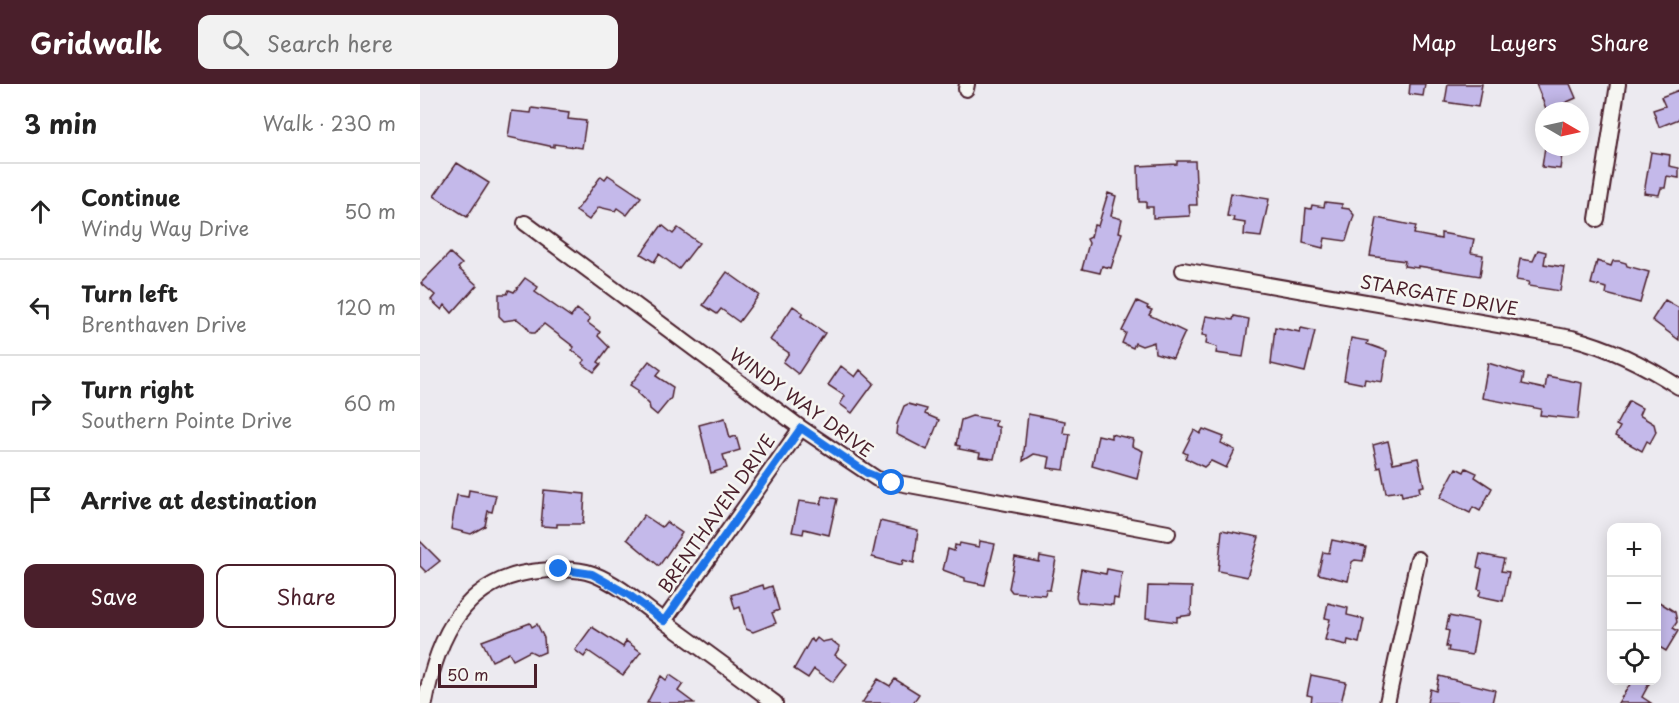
<!DOCTYPE html>
<meta charset="utf-8">
<style>
:root{--surface:#fff;--page:#f2f2f2;--text:#222;--muted:#767676;--line:#e0e0e0;--accent:#4a1f2b}
body{margin:0;font-family:"Playpen Sans",sans-serif;background:var(--page);color:var(--text)}
.controls{position:absolute;right:18px;bottom:18px;display:grid;overflow:hidden;border-radius:12px;box-shadow:0 3px 15px #0003}
.controls button{width:54px;height:54px;display:grid;place-items:center;padding:0;border:0;border-bottom:2px solid var(--line);background:var(--surface);color:var(--text);font:30px sans-serif}
.compass{position:absolute;left:1115px;top:18px;width:54px;height:54px;border-radius:50%;background:var(--surface);box-shadow:0 3px 15px #0003;rotate:99deg}
.scale{position:absolute;left:18px;bottom:15px;width:99px;box-sizing:border-box;padding-left:6px;border:3px solid #4a1f2b;border-top:0;font-size:16px;line-height:21px;white-space:nowrap;color:#4a1f2b;-webkit-text-stroke:4px #f6f6f2;paint-order:stroke}
.stop{position:absolute;width:18px;height:18px;margin:-14px;border:4px solid #1a73e8;border-radius:50%;background:#fff}
.stop.end{background:#1a73e8;border-color:#fff;box-shadow:0 2px 6px #0008}
.list{margin:0;padding:0;list-style:none}
h2{display:flex;justify-content:space-between;align-items:center;height:78px;margin:0;padding:0 24px;font-size:26px}
h2 small{font-size:20px;font-weight:400;color:var(--muted)}
.list li{display:grid;grid-template-columns:39px 1fr auto;gap:18px;align-items:center;box-sizing:border-box;height:96px;padding:0 24px;border-top:2px solid var(--line)}
.list b{display:block;font-size:22px;white-space:nowrap}
.list p{margin:0;font-size:20px;white-space:nowrap;color:var(--muted)}
.list em{font-size:20px;font-style:normal;color:var(--muted)}
.actions{display:flex;gap:12px;padding:18px 24px}
.actions a{flex:1;padding:14px 0;border:2px solid var(--accent);border-radius:12px;text-align:center;font-size:21px;color:var(--accent)}
.actions .main{background:var(--accent);color:#fff}
.icon{flex:none;width:33px;height:33px;fill:none;stroke:currentColor;stroke-width:2;stroke-linecap:round;stroke-linejoin:round}
.map{position:relative;flex:none;width:1259px;height:619px;overflow:hidden}
header{display:flex;align-items:center;gap:36px;box-sizing:border-box;height:84px;padding:0 30px;background:var(--accent);color:#fff}
header strong{font-size:28px}
nav{display:flex;gap:33px;margin-inline-start:auto;font-size:21px}
.search{width:420px;height:54px;background:var(--page);display:flex;align-items:center;gap:15px;box-sizing:border-box;padding:0 21px;border-radius:12px;color:var(--muted);font-size:22px}
main{display:flex}
aside{flex:1;background:var(--surface)}
.map>svg:first-child{display:block}
.building{fill:#c4b9ea;stroke:#4a1f2b;stroke-width:1.5}
.lines{fill:none;stroke-linecap:round;stroke-linejoin:round}
.street-casing{stroke:#4a1f2b;stroke-width:18}
.street{stroke:#f6f6f2;stroke-width:14}
.route{stroke:#1a73e8;stroke-width:8}
.labels{text-anchor:middle;stroke-width:5;stroke-linejoin:round;paint-order:stroke}
.street-label{font-size:18px;fill:#4a1f2b;stroke:#f6f6f2}
</style>
<header>
<strong>Gridwalk</strong>
<div class="search"><svg class="icon" aria-label="search" viewBox="0 0 24 24"><circle cx="10" cy="10" r="6"/><path d="M15 15l6 6"/></svg>Search here</div>
<nav><a>Map</a><a>Layers</a><a>Share</a></nav>
</header>
<main>
<aside>
<h2>3 min<small>Walk · 230 m</small></h2>
<ul class="list">
<li><svg class="icon" aria-label="ahead" viewBox="0 0 24 24"><path d="M12 20V5M6 11l6-6 6 6"/></svg><div><b>Continue</b><p>Windy Way Drive</p></div><em>50 m</em></li>
<li><svg class="icon" aria-label="left" viewBox="0 0 24 24"><path d="M17 20v-9H6M10 6l-5 5 5 5"/></svg><div><b>Turn left</b><p>Brenthaven Drive</p></div><em>120 m</em></li>
<li><svg class="icon" aria-label="right" viewBox="0 0 24 24"><path d="M7 20v-9h11M14 6l5 5-5 5"/></svg><div><b>Turn right</b><p>Southern Pointe Drive</p></div><em>60 m</em></li>
<li><svg class="icon" aria-label="arrive" viewBox="0 0 24 24"><path d="M6 21V4h12l-3 4 3 4H6"/></svg><div><b>Arrive at destination</b></div></li>
</ul>
<div class="actions"><a class="main">Save</a><a>Share</a></div>
</aside>
<div class="map">
<svg width="1259" height="619" viewBox="0 0 1259 619">
<rect width="100%" height="100%" fill="#eceaf0"/>
<filter id="ink" filterUnits="userSpaceOnUse"><feTurbulence type="fractalNoise" baseFrequency=".0167" numOctaves="2"/><feDisplacementMap in="SourceGraphic" scale="12" xChannelSelector="R" yChannelSelector="G"/><feConvolveMatrix kernelMatrix="1 2 1 2 8 2 1 2 1" color-interpolation-filters="sRGB"/></filter>
<g filter="url(#ink)">
<path class="building" d="M990,0H1005L1003,12L989,10Z
M1028,0H1062L1058,23L1025,18Z
M1116,0H1150L1156,14L1127,27Z
M1259,6V35L1239,43L1233,26L1245,22L1241,13Z
M112,24L149,29L148,35L166,37L162,64L134,60V63L88,53L92,27L111,29Z
M1125,63H1143L1140,85L1122,83Z
M1231,68L1250,71L1249,82L1259,84V94L1247,92L1245,104H1241L1239,111L1224,109Z
M757,77H775L777,121H769L770,132L733,134V123H726V118H719L718,82L757,80Z
M37,79L69,99L47,133L14,112Z
M188,91L221,113L207,131L197,124L195,127L179,123L169,136L156,127L181,92L185,95Z
M688,109L696,112L691,132L702,135L699,148L702,149L691,184L682,182L680,189L662,185L669,159L667,155L671,153L674,141L678,142Z
M811,109L849,115L841,153L824,151L825,139L813,137L814,133L807,132Z
M905,118L922,120V124L929,125L934,131L926,157L905,154L903,164L883,159L886,124L891,125L892,121L904,123Z
M957,134L996,142L994,150L1021,155V149L1054,155L1051,169L1063,171L1060,192L998,182V184L984,182L985,177L950,172Z
M242,141L253,150L258,144L279,159L259,185L239,170L234,178L221,170Z
M1118,166L1126,168L1124,180L1144,183L1140,207L1108,202L1109,198L1096,196L1100,175L1113,177Z
M30,169L42,180L38,184L57,201L32,229L25,221L22,226L11,216L15,211L1,199Z
M1177,177L1191,182L1193,177H1199L1206,179L1207,182L1229,188L1220,219L1186,210L1187,204L1171,200Z
M307,188L339,211L319,238L301,225L297,230L283,221Z
M105,194L118,203L115,208L151,233L157,225L170,235L168,239L180,248L178,252L189,263L178,278L181,280L174,288L162,279L165,276L152,266L154,263L124,240L115,249H111L106,242L97,235L84,237L79,232V210H87L89,206L94,208Z
M1245,216L1259,224V256L1232,236Z
M717,217L728,222L727,224L732,226L729,231L765,248L753,274L735,269L734,258L722,262L715,259L713,264L702,259L706,249L702,247Z
M373,222L383,229L381,232L405,249L378,290L363,278L369,269L350,256Z
M786,232L813,236L814,232L829,235L823,273L796,269L797,263L786,260L787,252L782,251Z
M855,243L880,248L881,244L895,247L885,288L851,280Z
M931,254L948,257L947,260L967,267L962,298L945,295L944,300L924,296Z
M229,277L241,286L236,292L253,303L251,314L237,331L230,325L229,320L217,309L219,307L210,301Z
M1068,279L1104,290L1102,300L1125,305L1127,292L1162,299L1158,335L1120,331L1121,325L1062,314Z
M421,282L435,293L440,286L454,299L432,329L420,320L425,312L408,301Z
M1209,317L1222,324L1219,331L1234,340L1236,348L1230,359L1227,357L1222,367L1195,352L1200,343L1196,341Z
M488,320L507,325L505,330L519,336L507,366L476,350L477,340L484,322Z
M608,330L645,337L643,349L650,350L644,386L628,384L630,373L614,370L603,377Z
M552,332L576,336L575,342L579,343V351L574,375L559,373L560,369L539,365L540,362L536,361L541,336Z
M305,334L310,354L316,352L320,366L303,371L307,384L291,389L279,341Z
M783,345L804,353L801,359L815,366L806,384L791,377L784,383L765,374L767,370L763,368L774,346L780,350Z
M691,350L713,355L712,362L723,367L717,395L672,382L678,351L691,354Z
M968,357L973,379L998,374L1004,402L999,403L1000,408L982,412L981,407L966,409L961,383L958,384L953,361Z
M1036,384L1044,388L1046,384L1057,389L1055,393L1072,404L1060,427L1053,423L1050,429L1020,414Z
M49,406L76,411L72,428L68,427L65,442L51,450L31,445L37,411L48,413Z
M124,406L165,410L163,440H137V443L121,442Z
M403,412L417,415L409,451L384,445L383,450L372,448L379,417L401,420Z
M224,431L242,443L246,438L262,449L239,482L207,455Z
M460,437L498,446L494,479L483,476L482,481L452,473Z
M802,446L839,453L827,493L798,487Z
M912,456L946,463L943,477L935,476L932,478L928,497L898,490L903,468L909,469Z
M0,457L20,477L6,488L0,482Z
M560,457L575,460L565,501L545,497V494L523,486L528,465L534,467L535,461L539,462L540,459L559,463Z
M1060,470L1084,475L1081,487L1089,488L1083,517L1059,512L1061,506L1058,505L1062,485L1057,483Z
M620,472L636,475L630,506H626L625,511L592,508L589,504L595,473L619,478Z
M661,485L686,490L687,485L702,488L698,515L694,514L693,521L658,518L656,513Z
M343,501L344,505L352,502L359,526L352,529L356,539L333,548L326,545L320,523L315,525L311,511Z
M728,502L772,503L771,531L757,533V538L726,534Z
M1236,516L1255,528L1257,538L1253,544L1258,547L1246,567L1236,561Z
M908,519L928,524L927,531L944,535L939,559L928,556L927,561L905,556L910,535L905,534Z
M1029,532L1058,538L1052,571L1028,567L1029,563H1026L1029,547L1026,546Z
M110,539L112,543L117,540L124,554L125,568L118,571L110,567L93,576L89,569L72,577L62,557Z
M172,543L203,563L206,557L221,568L203,591L168,567L164,573L155,566Z
M397,554L402,558L411,556L420,563L415,571L427,580L413,598L394,585L388,594L374,585L391,555L394,558Z
M250,591L263,600L258,607L274,619H227L241,592L246,596Z
M891,591L926,598L921,619H891L892,612L887,611Z
M1019,592L1075,606L1072,619H1007L1010,605L1016,607Z
M458,595L470,602L475,595L499,610L493,619H442Z
M1212,597H1223L1229,600L1222,613L1231,619H1198Z"/>
<g class="lines">
<g class="street-casing">
<path id="street" d="M546,5L547,0
M1177,135L1198,0
M105,139L381,344L457,395L748,449
M763,186L1152,254C1191,264 1225,281 1259,303
M244,537L381,344
M5,619C17,553 45,493 119,487C136,485 157,484 173,490C199,500 223,522 245,538C282,565 319,592 355,619
M967,619L998,475"/>
</g>
<use href="#street" class="street"/>
</g>
</g>
<g class="lines" filter="url(#ink)">
<path class="route" d="M139,485L172,490L209,511L244,537L381,344L447,389L472,399"/>
</g>
<g class="labels">
<g class="street-label">
<text transform="translate(1019 212) rotate(10)" y="6">STARGATE DRIVE</text>
<text transform="translate(381 319) rotate(36)" y="6">WINDY WAY DRIVE</text>
<text transform="translate(297 430) rotate(-55)" y="6">BRENTHAVEN DRIVE</text>
</g>
</g>
</svg>
<div class="controls">
<button>+</button>
<button>−</button>
<button><svg class="icon" aria-label="locate" viewBox="0 0 24 24"><circle cx="12" cy="12" r="6"/><path d="M12 2v4M12 18v4M2 12h4M18 12h4"/></svg></button>
</div>
<svg class="compass" viewBox="-18 -18 36 36"><path d="M0-13l5 13h-10z" fill="#e53935"/><path d="M0 13l5-13h-10z" fill="#767676"/></svg>
<div class="scale">50 m</div>
<div class="stop" style="left:472px;top:399px"></div>
<div class="stop end" style="left:139px;top:485px"></div>
</div>
</main>
